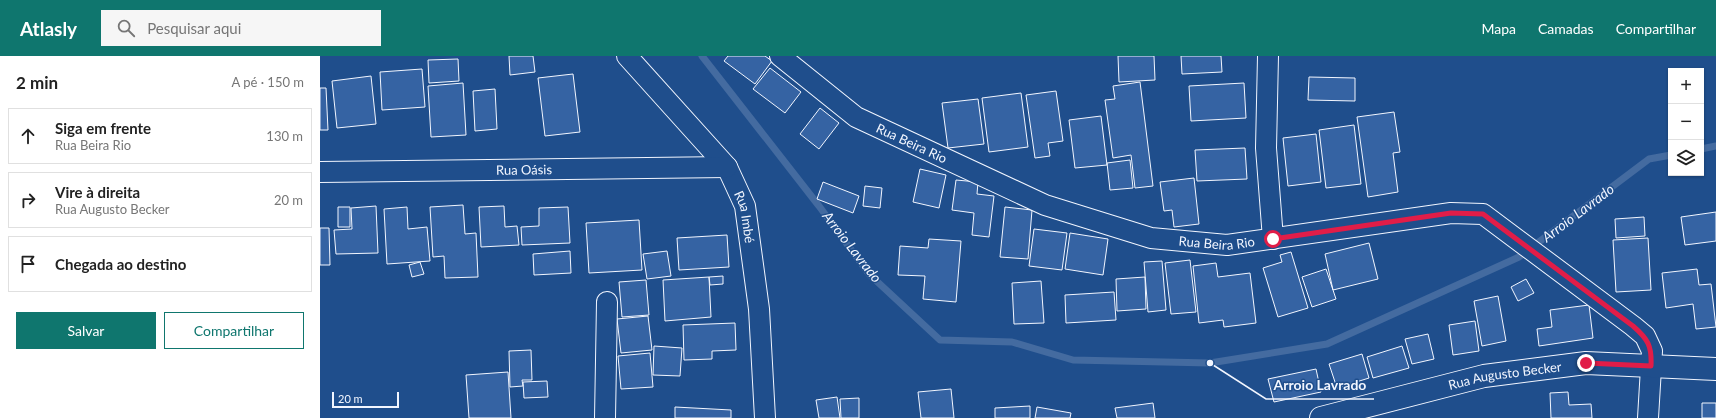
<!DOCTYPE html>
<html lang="pt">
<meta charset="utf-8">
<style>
:root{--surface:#fff;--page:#f6f6f6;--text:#222;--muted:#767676;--line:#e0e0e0;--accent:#0f766e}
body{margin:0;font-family:Lato,sans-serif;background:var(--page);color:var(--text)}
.controls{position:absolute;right:12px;top:12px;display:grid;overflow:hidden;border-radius:0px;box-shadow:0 1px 3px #0004}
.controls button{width:36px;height:36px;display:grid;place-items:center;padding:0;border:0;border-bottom:1px solid var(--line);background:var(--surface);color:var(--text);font:20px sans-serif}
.scale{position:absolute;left:12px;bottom:10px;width:67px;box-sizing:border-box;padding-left:4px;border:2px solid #f2f6ff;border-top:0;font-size:11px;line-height:14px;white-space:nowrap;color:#f2f6ff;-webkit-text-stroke:3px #1f4e8c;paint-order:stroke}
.stop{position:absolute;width:12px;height:12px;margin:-9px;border:3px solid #e11d48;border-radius:50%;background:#fff}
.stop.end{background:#e11d48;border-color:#fff;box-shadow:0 1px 4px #0008}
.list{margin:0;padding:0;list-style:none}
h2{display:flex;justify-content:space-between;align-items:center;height:52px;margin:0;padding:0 16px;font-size:17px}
h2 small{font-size:13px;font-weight:400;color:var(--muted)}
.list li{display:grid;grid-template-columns:26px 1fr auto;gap:12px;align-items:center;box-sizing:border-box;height:56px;margin:0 8px 8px;padding:0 8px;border:1px solid var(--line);border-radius:0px}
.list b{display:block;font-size:15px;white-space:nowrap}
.list p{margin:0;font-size:13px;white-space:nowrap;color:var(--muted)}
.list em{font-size:13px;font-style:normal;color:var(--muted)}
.actions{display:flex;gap:8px;padding:12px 16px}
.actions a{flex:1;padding:9px 0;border:1px solid var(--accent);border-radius:0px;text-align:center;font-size:14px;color:var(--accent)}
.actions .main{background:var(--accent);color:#fff}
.icon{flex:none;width:22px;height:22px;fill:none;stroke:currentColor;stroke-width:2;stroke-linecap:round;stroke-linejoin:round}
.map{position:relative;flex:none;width:1396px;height:362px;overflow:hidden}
header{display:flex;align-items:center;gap:24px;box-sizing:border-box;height:56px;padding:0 20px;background:var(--accent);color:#fff}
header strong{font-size:19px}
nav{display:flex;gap:22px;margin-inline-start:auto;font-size:14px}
.search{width:280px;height:36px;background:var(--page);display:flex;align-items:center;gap:10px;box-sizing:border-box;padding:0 14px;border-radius:0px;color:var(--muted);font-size:15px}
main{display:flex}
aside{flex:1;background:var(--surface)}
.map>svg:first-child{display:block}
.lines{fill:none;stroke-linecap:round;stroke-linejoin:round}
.stream{stroke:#446ba0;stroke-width:7}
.building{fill:#3563a3;stroke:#f2f6ff}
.street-casing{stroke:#f2f6ff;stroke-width:22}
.secondary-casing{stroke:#f2f6ff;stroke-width:24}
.street{stroke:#1f4e8c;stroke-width:20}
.secondary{stroke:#1f4e8c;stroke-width:22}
.route{stroke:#e11d48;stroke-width:5}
.labels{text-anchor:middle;stroke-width:3;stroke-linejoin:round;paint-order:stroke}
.street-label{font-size:13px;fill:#f2f6ff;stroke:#1f4e8c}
.water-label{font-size:14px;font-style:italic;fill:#f2f6ff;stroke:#1f4e8c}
.leader{fill:none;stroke:#f2f6ff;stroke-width:1.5}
.callout-dot{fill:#f2f6ff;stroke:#1f4e8c;stroke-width:1.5}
.callout-label{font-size:14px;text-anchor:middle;font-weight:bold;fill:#f2f6ff;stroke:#1f4e8c;stroke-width:3;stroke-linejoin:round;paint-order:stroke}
</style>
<header>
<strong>Atlasly</strong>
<div class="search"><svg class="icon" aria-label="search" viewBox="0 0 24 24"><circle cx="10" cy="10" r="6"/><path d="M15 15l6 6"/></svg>Pesquisar aqui</div>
<nav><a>Mapa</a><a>Camadas</a><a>Compartilhar</a></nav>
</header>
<main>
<aside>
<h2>2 min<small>A pé · 150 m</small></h2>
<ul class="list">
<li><svg class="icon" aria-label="ahead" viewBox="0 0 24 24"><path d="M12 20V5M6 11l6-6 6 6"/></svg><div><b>Siga em frente</b><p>Rua Beira Rio</p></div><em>130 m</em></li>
<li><svg class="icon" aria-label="right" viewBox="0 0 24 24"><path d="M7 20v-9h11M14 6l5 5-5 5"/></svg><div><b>Vire à direita</b><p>Rua Augusto Becker</p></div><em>20 m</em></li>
<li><svg class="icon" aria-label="arrive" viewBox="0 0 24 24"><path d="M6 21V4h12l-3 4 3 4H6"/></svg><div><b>Chegada ao destino</b></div></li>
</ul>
<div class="actions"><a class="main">Salvar</a><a>Compartilhar</a></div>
</aside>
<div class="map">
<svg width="1396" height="362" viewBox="0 0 1396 362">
<rect width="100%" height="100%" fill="#1f4e8c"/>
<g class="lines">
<path class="stream" d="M382,0L499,150L549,218L620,284L692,286L753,304L890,307L1007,288L1199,201L1329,103L1351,99
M1381,93L1396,90"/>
</g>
<path class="building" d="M189,0H213L215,16L190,19Z
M408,0H445L452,5L435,28L404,5Z
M798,0H834L835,24L799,26Z
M861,0H901L902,16L862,18Z
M138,3L139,25L109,27L108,4Z
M450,12L481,36L465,57L433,33Z
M102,13L105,51L62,54L60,16Z
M253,18L260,76L225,80L218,22Z
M51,20L56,68L17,72L12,25Z
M989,21L1035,22V45L988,44Z
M820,26L833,130L815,132L811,99L793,102L785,44L795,43L793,30Z
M143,27L146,79L111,81L108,30Z
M924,27L926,62L871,65L869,30Z
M0,32H6L8,74H0Z
M175,33L177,73L155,75L153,35Z
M736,35L743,85L728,87L730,100L715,102L706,39Z
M701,37L708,91L669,96L662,42Z
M658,43L664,88L628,92L622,47Z
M500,52L519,67L499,93L480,78Z
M1074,56L1080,96L1073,97L1078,136L1048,141L1037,61Z
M781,60L787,109L755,112L749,64Z
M1034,69L1041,128L1006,132L999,74Z
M996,78L1001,126L968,130L963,82Z
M925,92L927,123L877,125L875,94Z
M810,104L813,132L790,134L787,107Z
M600,113L626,119L619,152L593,146Z
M874,122L879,168L854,171L852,154L844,155L840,126Z
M636,124L658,126L657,138L674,140L669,181L652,179L654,157L632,154Z
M503,126L539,140L533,157L497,143Z
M545,130L562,132L560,152L543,150Z
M143,149L145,178L156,177L158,221L125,222L124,200L113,201L110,151Z
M56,150L58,197L16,198L14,174L32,173L31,152Z
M184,150L185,171L197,170L199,189L161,191L159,151Z
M18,151H30V171H18Z
M87,151L88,173L107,171L110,205L67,208L64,153Z
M248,151L250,187L202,189L201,171L219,170V152Z
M685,151L712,154L708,203L680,201Z
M1396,156V185L1365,189L1361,161Z
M1324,161L1325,180L1296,182L1295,163Z
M319,164L322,214L269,217L266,167Z
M0,172H9L10,209H0Z
M714,173L747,177L742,214L709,210Z
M750,177L788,183L783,219L745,213Z
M407,179L409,211L359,214L357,182Z
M1328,182L1331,234L1296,236L1293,184Z
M609,183L641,185L636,246L603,243L605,220L578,219L580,190L608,192Z
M1049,187L1058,223L1013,234L1005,198Z
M250,195L251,217L214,219L213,198Z
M347,195L351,220L327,223L323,198Z
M971,196L988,252L958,261L943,212L962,206L960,199Z
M870,204L876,256L851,258L845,207Z
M842,205L846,254L828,256L824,206Z
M100,206L104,218L92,221L89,209Z
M896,207L898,221L930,217L936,267L904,271L903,264L879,267L873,210Z
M1006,213L1016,243L992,251L982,221Z
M1377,213L1379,229L1391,228L1396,271L1376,273L1373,248L1346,252L1342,217Z
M403,220V228L390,229L389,221Z
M389,221L391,261L345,265L343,224Z
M825,221L826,253L797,255L796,223Z
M1206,223L1214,237L1198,245L1191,231Z
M326,224L329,259L302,261L299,226Z
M721,225L724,267L694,268L692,227Z
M794,236L796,264L746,267L745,239Z
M1178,240L1186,285L1162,290L1154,245Z
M1269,249L1273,282L1219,290L1217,273L1232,271L1230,254Z
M328,260L332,294L301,297L297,263Z
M1155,265L1159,295L1133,299L1129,269Z
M415,267L416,294L392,295V303L364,304L363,269Z
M1108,278L1114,303L1092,308L1085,283Z
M334,290L362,292L360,320L333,319Z
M1082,290L1089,312L1053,322L1047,301Z
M211,294L212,324H202L203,330L190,331L189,295Z
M330,297L333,331L301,333L298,300Z
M1042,298L1049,322L1017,332L1009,308Z
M996,313L1001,336L954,346L948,323Z
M188,316L191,362H149L146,319Z
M227,325L228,341L204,342L203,326Z
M631,333L634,362H601L598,336Z
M1248,336L1249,349L1271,348L1272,362H1231L1230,337Z
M517,341L520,362H499L496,344Z
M539,342V362H521L520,343Z
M833,347L835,362H797L795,352Z
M1382,347H1396V362H1382Z
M710,350V362H675V352Z
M355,351L411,354V362H355Z
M717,351L751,357L750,362H715Z"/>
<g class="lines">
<g class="street-casing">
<g id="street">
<path id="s1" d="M307,0L407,111L425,150L439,253L445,362"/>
<path id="s2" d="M460,0L536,61L725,149L831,182L907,189L1131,157L1163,158L1313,270L1325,280L1332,295L1328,362"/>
<path d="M948,0L946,92L953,183"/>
<path id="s3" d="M0,116L407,111"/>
<path d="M285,362L287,246"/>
</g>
</g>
<g class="secondary-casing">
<g id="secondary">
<path id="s4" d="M1001,362L1164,320L1266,307L1396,313"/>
</g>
</g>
<use href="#street" class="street"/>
<use href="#secondary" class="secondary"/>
</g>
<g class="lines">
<path class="route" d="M953,183L1131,157L1163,158L1313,270C1328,283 1332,290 1331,310L1266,307"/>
</g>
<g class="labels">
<g class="street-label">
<text dy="5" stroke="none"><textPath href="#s2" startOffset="159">Rua Beira Rio</textPath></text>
<text dy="5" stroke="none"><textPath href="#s3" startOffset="204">Rua Oásis</textPath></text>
<text dy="5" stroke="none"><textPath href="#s1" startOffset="203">Rua Imbé</textPath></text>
<text dy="5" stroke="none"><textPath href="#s2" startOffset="483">Rua Beira Rio</textPath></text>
<text dy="5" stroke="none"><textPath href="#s4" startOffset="189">Rua Augusto Becker</textPath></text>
</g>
<g class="water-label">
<text transform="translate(1258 157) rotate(-37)" y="5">Arroio Lavrado</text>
<text transform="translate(532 191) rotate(52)" y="5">Arroio Lavrado</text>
</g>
</g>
<path class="leader" d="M890 307L946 343H1054"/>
<circle class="callout-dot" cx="890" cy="307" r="4"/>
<g class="callout-label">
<text x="1000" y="334">Arroio Lavrado</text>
</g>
</svg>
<div class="controls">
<button>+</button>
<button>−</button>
<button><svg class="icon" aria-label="layers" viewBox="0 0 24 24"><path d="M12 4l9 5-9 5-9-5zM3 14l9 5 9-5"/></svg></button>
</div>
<div class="scale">20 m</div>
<div class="stop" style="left:953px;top:183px"></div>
<div class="stop end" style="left:1266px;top:307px"></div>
</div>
</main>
